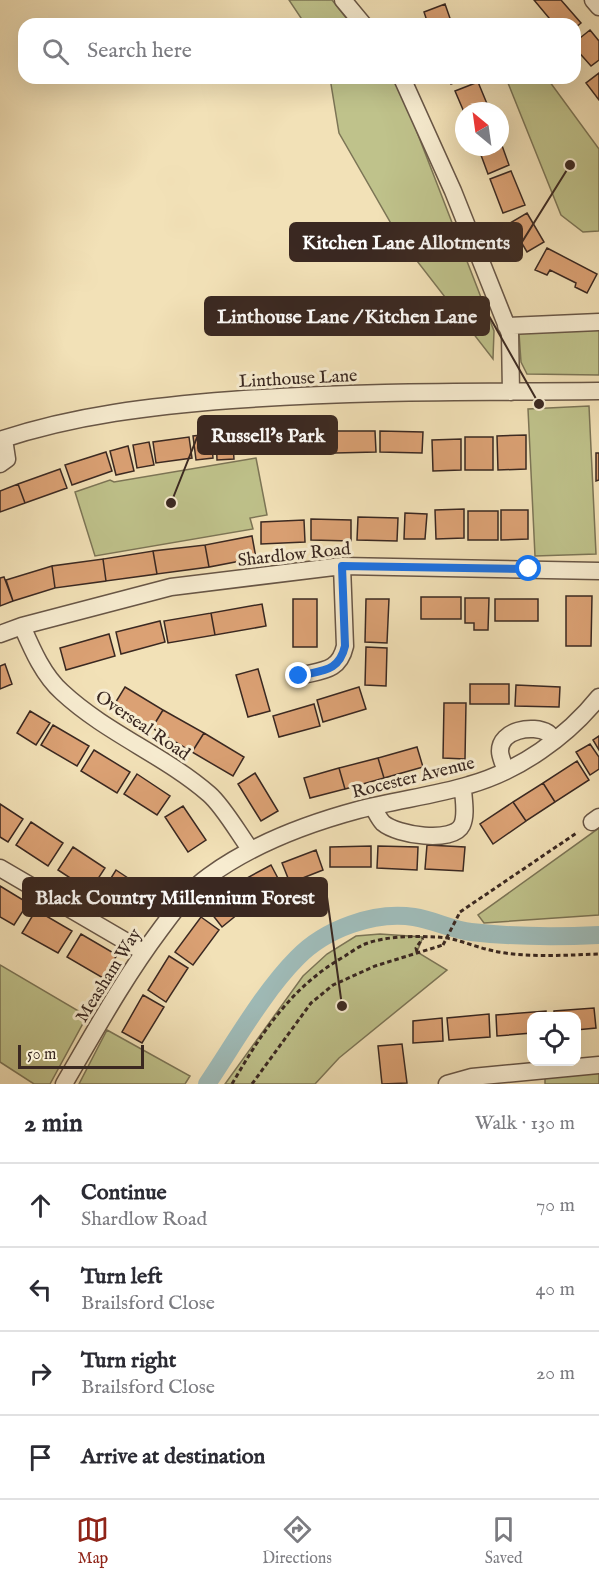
<!DOCTYPE html>
<meta charset="utf-8">
<style>
:root{--surface:#fff;--page:#f7f7f7;--text:#2b2b33;--muted:#7c7c81;--line:#e1e1e2;--accent:#8f2418}
body{margin:0;font-family:"IM FELL English",serif;background:var(--page);color:var(--text)}
.controls{position:absolute;right:18px;bottom:18px;display:grid;overflow:hidden;border-radius:12px;box-shadow:0 6px 24px #0002}
.controls button{width:54px;height:54px;display:grid;place-items:center;padding:0;border:0;border-bottom:2px solid var(--line);background:var(--surface);color:var(--text);font:30px sans-serif}
.compass{position:absolute;left:455px;top:102px;width:54px;height:54px;border-radius:50%;background:var(--surface);box-shadow:0 6px 24px #0002;rotate:331deg}
.scale{position:absolute;left:18px;bottom:15px;width:126px;box-sizing:border-box;padding-left:6px;border:3px solid #3a2821;border-top:0;font-size:16px;line-height:21px;white-space:nowrap;color:#3a2821;-webkit-text-stroke:4px #f7ecd0;paint-order:stroke}
.stop{position:absolute;width:18px;height:18px;margin:-14px;border:4px solid #1a73e8;border-radius:50%;background:#fff}
.stop.end{background:#1a73e8;border-color:#fff;box-shadow:0 2px 6px #0008}
.list{margin:0;padding:0;list-style:none}
h2{display:flex;justify-content:space-between;align-items:center;height:78px;margin:0;padding:0 24px;font-size:26px}
h2 small{font-size:20px;font-weight:400;color:var(--muted)}
.list li{display:grid;grid-template-columns:39px 1fr auto;gap:18px;align-items:center;box-sizing:border-box;height:84px;padding:0 24px;border-top:2px solid var(--line)}
.list b{display:block;font-size:22px;white-space:nowrap}
.list p{margin:0;font-size:20px;white-space:nowrap;color:var(--muted)}
.list em{font-size:20px;font-style:normal;color:var(--muted)}
.icon{flex:none;width:33px;height:33px;fill:none;stroke:currentColor;stroke-width:2;stroke-linecap:round;stroke-linejoin:round}
.map{position:relative;flex:none;width:599px;height:1084px;overflow:hidden}
.search{position:absolute;background:var(--surface);box-shadow:0 6px 24px #0002;left:18px;right:18px;top:18px;height:66px;display:flex;align-items:center;gap:15px;box-sizing:border-box;padding:0 21px;border-radius:18px;color:var(--muted);font-size:22px}
.sheet{height:414px;background:var(--surface)}
nav{display:flex;justify-content:space-around;align-items:center;box-sizing:border-box;height:84px;border-top:2px solid var(--line);background:var(--surface);font-size:16px;color:var(--muted)}
nav a{display:grid;justify-items:center;gap:3px}
nav .on{color:var(--accent)}
.map>svg:first-child{display:block}
.green{fill:#bfc28b;stroke:#7c7556;stroke-width:1.5}
.lines{fill:none;stroke-linecap:round;stroke-linejoin:round}
.canal{stroke:#9fbbb8;stroke-width:18}
.building{fill:#dba174;stroke:#3a2821;stroke-width:1.5}
.minor-casing{stroke:#685646;stroke-width:19}
.path{stroke:#3a2821;stroke-width:3;stroke-dasharray:4.5 3;stroke-linecap:butt}
.minor{stroke:#f7ecd0;stroke-width:16}
.path-bridge{stroke:#3a2821;stroke-width:3;stroke-dasharray:4.5 3;stroke-linecap:butt}
.route{stroke:#1a73e8;stroke-width:8}
.labels{text-anchor:middle;stroke-width:6;stroke-linejoin:round;paint-order:stroke}
.street-label{font-size:18px;fill:#3a2821;stroke:#f7ecd0}
.leader{fill:none;stroke:#3a2821;stroke-width:2}
.callout-dot{fill:#3a2821;stroke:#f7ecd0;stroke-width:2}
.callout{fill:#3a2821;stroke:#3a2821;stroke-width:2}
.callout-label{font-size:20px;text-anchor:middle;font-weight:bold;fill:#fff}
</style>
<div class="map">
<svg width="599" height="1084" viewBox="0 0 599 1084">
<rect width="100%" height="100%" fill="#f2e1b7"/>
<filter id="stains"><feTurbulence type="fractalNoise" baseFrequency=".00333" numOctaves="4"/><feColorMatrix values="0 0 0 0 .2 0 0 0 0 .09 0 0 0 0 .02 0 0 0 .5 -.17"/></filter>
<radialGradient id="worn" r=".72"><stop offset=".6" stop-color="#630" stop-opacity="0"/><stop offset="1" stop-color="#630" stop-opacity=".3"/></radialGradient>
<path class="green" d="M289,0H332L351,24H305Z
M330,78H394L398,83L494,331L493,359L400,239L339,133Z
M506,78H547L599,149V231L583,232L561,215Z
M599,317V375L527,374L521,362L518,319Z
M589,406L596,554L535,556L528,409Z
M256,458L267,515L250,518L253,529L95,556L75,492L110,480L114,482Z
M599,828V915L484,923L478,915Z
M380,934L423,937L417,952L447,970L339,1058L315,1084H225L303,976L327,954L356,936Z
M0,965L87,1016L50,1084H34L0,1062Z
M107,1030L190,1076L185,1084H79Z
M599,1072V1084H545V1076Z"/>
<g class="lines">
<path class="canal" d="M207,1084C234,1044 264,991 297,958C325,929 374,911 414,917C434,920 452,930 471,932C514,937 556,937 599,935"/>
</g>
<path class="building" d="M534,0H561L581,23L575,28V24H554Z
M445,4L452,24H428L424,12Z
M590,30L599,41V60L591,66L575,48V42Z
M599,73V100L586,83Z
M449,78H467L451,84Z
M478,82L490,111L464,112L455,91Z
M500,140L509,165L488,174L478,147H500Z
M511,171L525,205L503,213L490,179Z
M527,213L544,242L527,252L510,223Z
M547,248L597,274L587,293L575,287L576,283L550,270L547,275L535,270Z
M232,431L234,459L217,460L216,432Z
M335,431H375L376,452L335,453Z
M380,431L423,432L422,453L380,452Z
M211,434L213,458L196,460L193,436Z
M526,435V469L498,470L497,436Z
M189,437L192,458L156,463L153,442Z
M465,437H493V470H465Z
M461,439V470L433,471L432,440Z
M149,442L154,465L137,468L133,445Z
M128,446L134,471L116,475L110,451Z
M106,452L112,471L72,485L65,465Z
M596,453H599V480L596,481Z
M60,469L67,488L25,503L18,484Z
M18,484L25,503L0,512V491Z
M464,509V538L436,539L435,510Z
M501,510H528V539L501,540Z
M468,511H498V540H468Z
M405,513L427,514L425,539H404Z
M358,517L398,518L397,541L357,540Z
M311,519L351,520V541L311,540Z
M304,520L305,542L261,544V522Z
M252,536L256,558L209,567L205,545Z
M205,545L209,567L157,574L153,551Z
M153,551L157,574L106,581L103,559Z
M103,559L106,581L55,588L52,566Z
M52,566L55,588L13,601L6,580Z
M4,577L13,601L0,606V578Z
M566,596H592L591,646H566Z
M421,597H461V619H421Z
M465,598H489L488,630H474V623H465Z
M293,599H317V647H293Z
M366,599H389L387,643L365,642Z
M495,599H538V621H495Z
M262,604L266,626L215,635L211,613Z
M211,613L215,635L168,643L164,621Z
M160,621L165,642L121,654L116,632Z
M109,634L115,656L66,670L60,648Z
M366,647L387,648L386,686L365,685Z
M5,664L12,684L0,689V666Z
M258,669L270,711L248,717L236,675Z
M470,684H509V704H470Z
M516,685L560,687L559,707L515,706Z
M125,687L163,710L152,728L114,705Z
M359,687L366,709L323,722L317,700Z
M444,703H466L465,759L443,758Z
M314,704L320,726L279,737L273,716Z
M163,710L204,733L192,752L152,728Z
M30,711L50,723L36,745L17,733Z
M53,725L89,746L77,766L41,745Z
M204,733L244,757L233,776L192,752Z
M599,736V750L593,740Z
M590,744L599,757V769L590,775L576,752Z
M417,747L423,767L384,778L378,758Z
M94,750L130,772L117,793L81,771Z
M378,758L384,778L345,789L339,768Z
M577,761L589,780L555,802L543,783Z
M339,768L345,789L310,798L304,778Z
M255,773L278,811L261,821L238,784Z
M137,774L170,796L157,815L124,794Z
M543,783L555,802L526,821L513,802Z
M513,802L526,821L493,844L480,824Z
M0,804L23,819L8,842L0,837Z
M183,806L206,840L188,852L165,817Z
M31,822L63,843L48,866L16,845Z
M427,845L465,847L463,871L425,869Z
M371,846V867H330V847Z
M378,846L418,847L417,870L377,868Z
M73,847L105,868L90,891L58,870Z
M316,850L323,870L290,883L282,863Z
M271,865L282,886L258,899L247,878Z
M116,870L149,892L133,915L101,894Z
M241,882L255,900L222,927L208,909Z
M0,886L28,903L14,925L0,917Z
M36,910L72,931L58,953L22,933Z
M201,917L219,930L193,965L175,952Z
M81,934L117,955L103,978L67,957Z
M169,956L188,968L166,1002L148,990Z
M143,995L164,1007L142,1043L122,1032Z
M594,1008L596,1028L576,1030V1017H554V1011Z
M546,1011V1017H532V1033L497,1036L496,1015Z
M489,1014L490,1037L449,1040L447,1018Z
M442,1018L443,1041L413,1043V1021Z
M402,1044L407,1083L382,1084L378,1046Z"/>
<g class="lines">
<g class="minor-casing">
<path id="minor" d="M343,0L363,24
M593,0L599,7
M402,78L453,191L510,334L511,392
M506,326L599,322
M0,440C75,415 153,406 232,400C354,391 477,392 599,391
M0,464L7,459L4,439
M22,626C32,649 43,675 62,692C106,733 164,755 209,794C223,806 239,834 250,849
M0,634L22,626L171,587L342,566L599,571
M299,676C322,670 339,672 345,646L342,566
M506,771C504,765 500,757 500,751C500,730 533,724 548,733C550,735 552,737 555,740
M373,807C376,812 379,819 383,823C397,835 453,844 462,825C467,814 463,798 463,787
M592,822L599,817
M0,868L144,952
M64,1084C95,1031 124,978 160,930C175,910 189,890 209,876C253,844 306,824 358,810C395,800 433,796 469,785C519,771 567,737 599,697
M447,1084L472,1077L599,1065"/>
</g>
<path class="path" d="M460,912L578,832
M417,952L416,948L423,938
M232,1084C262,1032 292,986 345,956C351,952 358,947 365,944C386,936 414,936 437,937C457,938 474,947 494,951C525,958 568,955 599,954
M252,1084L311,1003L333,985L375,966L443,945"/>
<use href="#minor" class="minor"/>
<path class="path-bridge" d="M443,945L460,912"/>
</g>
<g class="lines">
<path class="route" d="M299,676C322,670 339,672 345,646L342,566L529,569"/>
</g>
<g class="labels">
<g class="street-label">
<text transform="translate(298 378) rotate(-3)" y="6">Linthouse Lane</text>
<text transform="translate(294 554) rotate(-6)" y="6">Shardlow Road</text>
<text transform="translate(143 725) rotate(34)" y="6">Overseal Road</text>
<text transform="translate(413 777) rotate(-14)" y="6">Rocester Avenue</text>
<text transform="translate(108 975) rotate(-58)" y="6">Measham Way</text>
</g>
</g>
<path class="leader" d="M570 165L522 242M539 404L489 316M171 503L198 435M342 1006L327 897"/>
<g class="callout-dot">
<circle cx="570" cy="165" r="6"/>
<circle cx="539" cy="404" r="6"/>
<circle cx="171" cy="503" r="6"/>
<circle cx="342" cy="1006" r="6"/>
</g>
<g class="callout">
<rect x="290" y="223" width="232" height="38" rx="6"/>
<rect x="205" y="297" width="284" height="38" rx="6"/>
<rect x="198" y="416" width="139" height="38" rx="6"/>
<rect x="23" y="878" width="304" height="38" rx="6"/>
</g>
<g class="callout-label">
<text x="406" y="249">Kitchen Lane Allotments</text>
<text x="347" y="323">Linthouse Lane / Kitchen Lane</text>
<text x="268" y="442">Russell's Park</text>
<text x="175" y="904">Black Country Millennium Forest</text>
</g>
<rect width="100%" height="100%" filter="url(#stains)"/>
<rect width="100%" height="100%" fill="url(#worn)"/>
</svg>
<div class="controls">
<button><svg class="icon" aria-label="locate" viewBox="0 0 24 24"><circle cx="12" cy="12" r="6"/><path d="M12 2v4M12 18v4M2 12h4M18 12h4"/></svg></button>
</div>
<svg class="compass" viewBox="-18 -18 36 36"><path d="M0-13l5 13h-10z" fill="#e53935"/><path d="M0 13l5-13h-10z" fill="#7c7c81"/></svg>
<div class="scale">50 m</div>
<div class="stop" style="left:529px;top:569px"></div>
<div class="stop end" style="left:299px;top:676px"></div>
<div class="search"><svg class="icon" aria-label="search" viewBox="0 0 24 24"><circle cx="10" cy="10" r="6"/><path d="M15 15l6 6"/></svg>Search here</div>
</div>
<section class="sheet">
<h2>2 min<small>Walk · 130 m</small></h2>
<ul class="list">
<li><svg class="icon" aria-label="ahead" viewBox="0 0 24 24"><path d="M12 20V5M6 11l6-6 6 6"/></svg><div><b>Continue</b><p>Shardlow Road</p></div><em>70 m</em></li>
<li><svg class="icon" aria-label="left" viewBox="0 0 24 24"><path d="M17 20v-9H6M10 6l-5 5 5 5"/></svg><div><b>Turn left</b><p>Brailsford Close</p></div><em>40 m</em></li>
<li><svg class="icon" aria-label="right" viewBox="0 0 24 24"><path d="M7 20v-9h11M14 6l5 5-5 5"/></svg><div><b>Turn right</b><p>Brailsford Close</p></div><em>20 m</em></li>
<li><svg class="icon" aria-label="arrive" viewBox="0 0 24 24"><path d="M6 21V4h12l-3 4 3 4H6"/></svg><div><b>Arrive at destination</b></div></li>
</ul>
</section>
<nav>
<a class="on"><svg class="icon" aria-label="map" viewBox="0 0 24 24"><path d="M3 6l6-2 6 2 6-2v14l-6 2-6-2-6 2zM9 4v14M15 6v14"/></svg>Map</a>
<a><svg class="icon" aria-label="directions" viewBox="0 0 24 24"><path d="M12 3l9 9-9 9-9-9zM9 14v-3h6M13 9l2 2-2 2"/></svg>Directions</a>
<a><svg class="icon" aria-label="saved" viewBox="0 0 24 24"><path d="M7 4h10v16l-5-4-5 4z"/></svg>Saved</a>
</nav>
